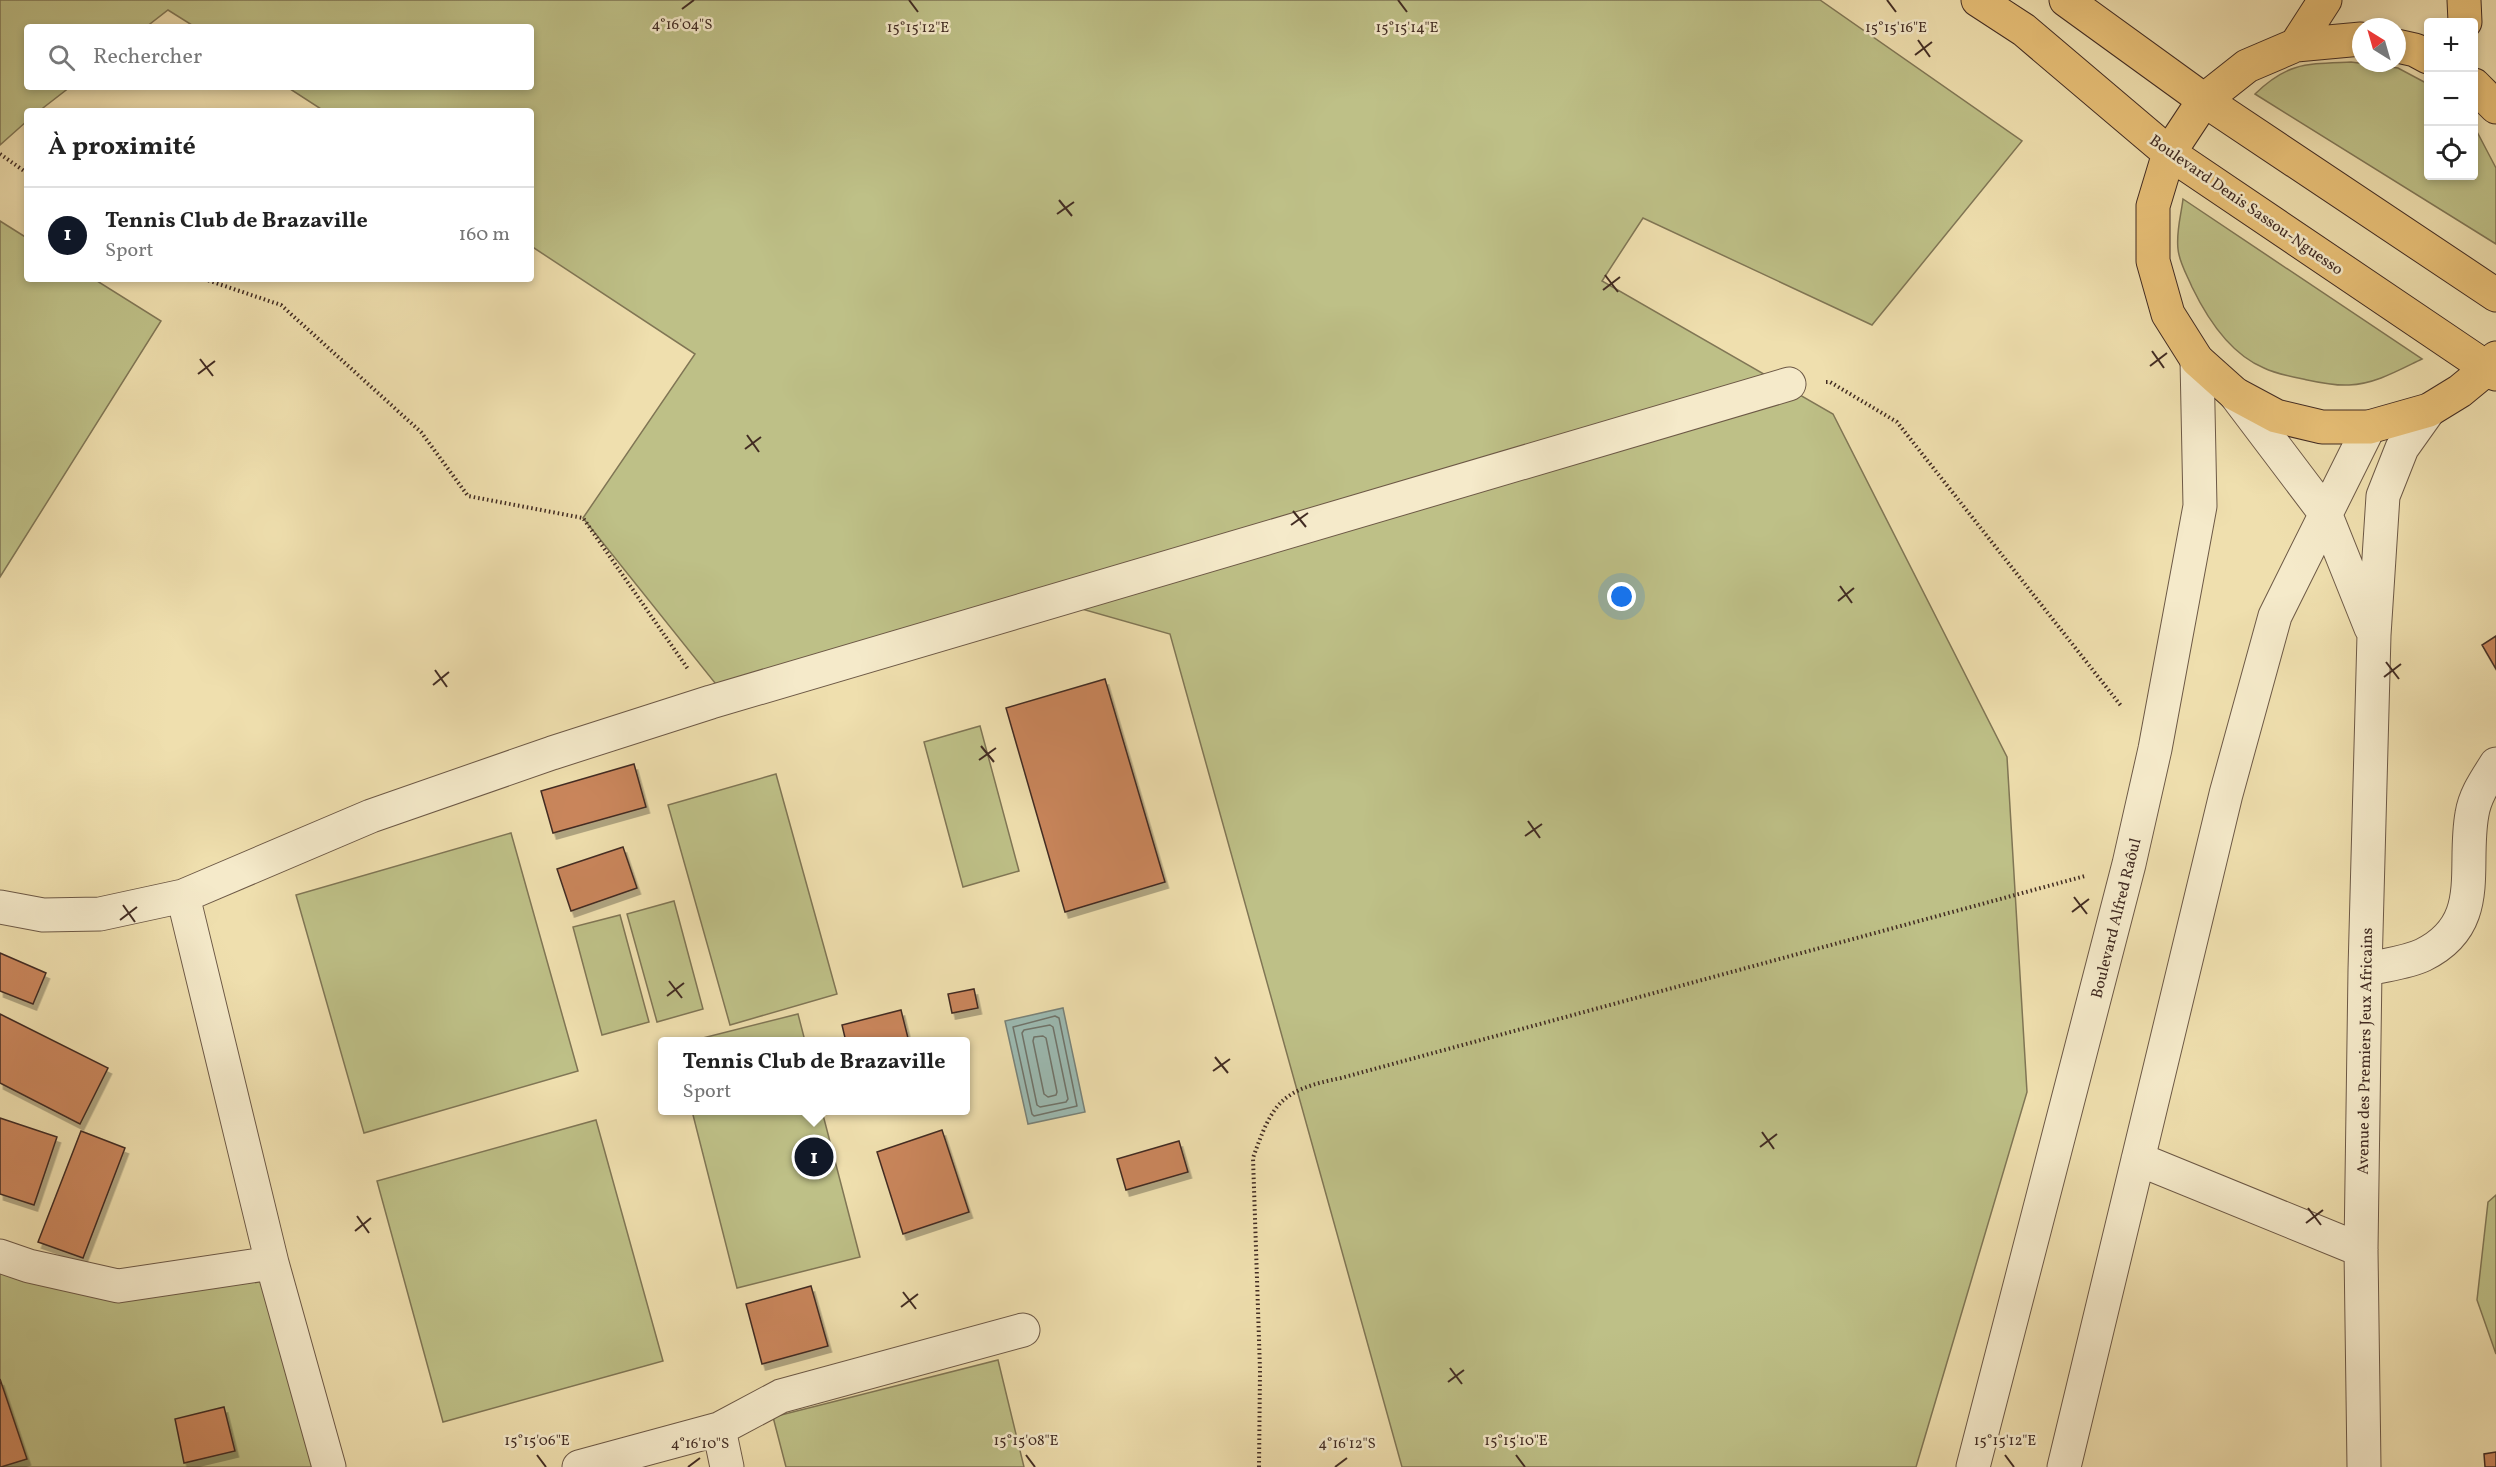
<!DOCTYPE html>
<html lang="fr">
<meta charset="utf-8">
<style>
:root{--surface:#fff;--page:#f2f2f2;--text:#222;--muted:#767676;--line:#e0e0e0;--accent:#111827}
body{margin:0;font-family:Vollkorn,serif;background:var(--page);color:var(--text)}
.controls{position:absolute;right:18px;top:18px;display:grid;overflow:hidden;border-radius:6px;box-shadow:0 3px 9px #0003}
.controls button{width:54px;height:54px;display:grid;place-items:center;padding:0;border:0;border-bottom:2px solid var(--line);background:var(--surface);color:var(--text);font:30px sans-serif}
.compass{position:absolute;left:2352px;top:18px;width:54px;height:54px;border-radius:50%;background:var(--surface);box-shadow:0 3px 9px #0003;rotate:323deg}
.you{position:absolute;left:1622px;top:597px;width:21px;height:21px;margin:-15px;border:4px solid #fff;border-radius:50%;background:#1a73e8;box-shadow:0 0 0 9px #1a73e833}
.badge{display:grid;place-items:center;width:39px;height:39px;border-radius:50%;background:var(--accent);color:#fff;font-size:20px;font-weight:700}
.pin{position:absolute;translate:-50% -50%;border:3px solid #fff;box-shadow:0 2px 6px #0006}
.popup{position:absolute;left:658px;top:1037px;width:312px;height:78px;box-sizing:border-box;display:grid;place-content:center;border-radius:6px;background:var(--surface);filter:drop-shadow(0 2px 4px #0005);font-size:20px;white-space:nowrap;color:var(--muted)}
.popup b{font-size:22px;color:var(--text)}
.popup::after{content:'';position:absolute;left:50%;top:100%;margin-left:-12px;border:12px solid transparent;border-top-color:var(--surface)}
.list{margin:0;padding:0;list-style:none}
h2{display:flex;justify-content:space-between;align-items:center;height:78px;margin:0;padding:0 24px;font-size:26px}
h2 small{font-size:20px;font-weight:400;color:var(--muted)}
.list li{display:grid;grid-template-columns:39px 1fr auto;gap:18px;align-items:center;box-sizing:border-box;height:96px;padding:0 24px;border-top:2px solid var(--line)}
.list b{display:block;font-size:22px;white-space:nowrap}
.list p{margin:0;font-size:20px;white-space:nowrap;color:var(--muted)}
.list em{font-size:20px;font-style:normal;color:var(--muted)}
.icon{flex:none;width:33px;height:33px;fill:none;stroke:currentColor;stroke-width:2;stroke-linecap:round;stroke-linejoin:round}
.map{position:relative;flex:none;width:2496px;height:1467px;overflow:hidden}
.search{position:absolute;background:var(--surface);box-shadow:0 3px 9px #0003;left:24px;top:24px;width:510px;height:66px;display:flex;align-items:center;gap:15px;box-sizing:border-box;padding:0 21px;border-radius:6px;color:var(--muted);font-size:22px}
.panel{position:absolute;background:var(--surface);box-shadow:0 3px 9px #0003;left:24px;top:108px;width:510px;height:174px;border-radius:6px}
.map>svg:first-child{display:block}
.green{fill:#bec087;stroke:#807655;stroke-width:1.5}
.water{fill:#9cbbb3;stroke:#788279;stroke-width:1.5}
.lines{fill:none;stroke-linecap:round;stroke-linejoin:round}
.shore{stroke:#6f746b;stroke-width:1.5}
.building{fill:#ca865b;stroke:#422c23;stroke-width:1.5;filter:url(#shadow)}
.minor-casing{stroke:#6d5946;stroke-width:35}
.major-casing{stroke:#422c23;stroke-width:35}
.path{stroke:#422c23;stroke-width:4;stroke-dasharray:1.5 3;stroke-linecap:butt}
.minor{stroke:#f5eaca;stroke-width:33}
.major{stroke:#e8c077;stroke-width:33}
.ticks{fill:none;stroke:#422c23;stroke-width:2}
.labels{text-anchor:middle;stroke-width:5;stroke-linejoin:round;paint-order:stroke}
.street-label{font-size:16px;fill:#422c23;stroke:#f5eaca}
.ticks-label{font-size:15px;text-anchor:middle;fill:#422c23;stroke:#f5eaca;stroke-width:5;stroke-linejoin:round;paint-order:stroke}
</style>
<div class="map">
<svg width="2496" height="1467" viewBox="0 0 2496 1467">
<defs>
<filter id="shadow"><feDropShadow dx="3.5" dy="6" stdDeviation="0" flood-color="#0004"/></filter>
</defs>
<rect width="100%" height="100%" fill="#efdfae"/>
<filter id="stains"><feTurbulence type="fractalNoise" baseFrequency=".00333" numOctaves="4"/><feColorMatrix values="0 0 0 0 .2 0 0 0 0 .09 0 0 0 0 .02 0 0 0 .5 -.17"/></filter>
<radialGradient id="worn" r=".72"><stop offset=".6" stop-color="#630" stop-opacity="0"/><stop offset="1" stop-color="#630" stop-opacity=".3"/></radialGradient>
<path class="green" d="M0,0H1820L2022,141L1872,325L1643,218L1602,281L1833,414L2007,757L2027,1092L1916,1467H1402L1170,634L1068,605L735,708L583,518L695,354L531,246V111H324L287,87H531V27H195L168,10L146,27H27V87H70L39,111H27V121L0,145Z
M2351,62L2398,68L2428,84V176H2474V126L2496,168V244L2255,94C2288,62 2307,64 2351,62Z
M2183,199L2422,359C2399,370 2375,384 2349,385C2334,386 2317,382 2303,379C2290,376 2276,374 2264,368C2230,354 2207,318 2192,287C2187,275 2179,262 2178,249C2176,231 2181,216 2183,199Z
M0,221L27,238V279H94L161,321L0,577Z
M980,726L1019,871L963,887L924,742Z
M776,774L837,994L730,1025L668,805Z
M511,833L578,1071L364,1133L296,895Z
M674,901L703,1009L657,1022L627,914Z
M620,915L649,1022L602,1035L573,927Z
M798,1014L805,1041H691Z
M692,1111H822L860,1257L737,1288Z
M596,1120L663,1361L443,1422L377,1181Z
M2496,1195V1354L2477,1300L2488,1202Z
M0,1256L118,1286L272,1263L329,1467H0Z
M998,1360L1024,1467H786L773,1417Z"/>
<path class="water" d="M1063,1008L1085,1112L1028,1124L1005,1021Z"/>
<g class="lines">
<path class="shore" d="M1055,1016L1059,1018L1077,1106L1034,1116L1032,1114L1013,1027Z
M1050,1025L1053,1027L1068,1099L1066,1102L1040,1107L1037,1105L1022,1033L1024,1030Z
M1043,1036L1046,1038L1057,1092L1056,1095L1048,1097L1044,1094L1033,1041L1034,1037Z"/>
</g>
<path class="building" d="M2496,636V669L2482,645Z
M1105,679L1165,882L1065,912L1006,708Z
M634,764L646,807L553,833L541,791Z
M623,847L637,888L571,911L557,869Z
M0,953L46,973L33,1004L0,991Z
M974,989L978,1008L952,1013L948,994Z
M901,1010L909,1042H846L842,1025Z
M0,1014L108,1068L80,1124L0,1083Z
M0,1118L57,1137L34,1205L0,1194Z
M942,1130L969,1212L903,1234L877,1152Z
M81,1131L125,1148L83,1258L38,1242Z
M1179,1141L1188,1172L1126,1190L1117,1159Z
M811,1286L828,1346L762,1364L746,1304Z
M0,1379L27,1459L1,1467H0Z
M224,1407L235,1451L184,1463L175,1419Z
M2496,1452V1467H2485L2484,1454Z"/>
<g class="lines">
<g class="minor-casing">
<path id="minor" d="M2235,394L2325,513L2371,628
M0,907L43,915L100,914L183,896L371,816L552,753L711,702L1789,384
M2365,970C2383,965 2406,963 2423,955C2486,924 2462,868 2472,814C2475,795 2486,780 2496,764
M2138,1159L2361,1250
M0,1256L29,1266L118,1286L272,1263L183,896
M272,1263L329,1467
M579,1467L719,1429
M727,1467L719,1429L781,1396L1023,1330
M1973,1467L2129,864L2155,749L2200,506L2197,360
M2064,1467L2226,794L2275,616L2369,427
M2364,1467L2361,1250L2365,970L2374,635L2383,496L2402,448L2429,410"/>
</g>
<g class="major-casing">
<path id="major" d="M1978,0L2024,30L2169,153L2496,374
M2066,0L2204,100L2496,295
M2464,0L2465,22
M2361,39L2296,45L2247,66L2204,100L2169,153L2153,206V261L2168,314L2197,360L2235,394L2276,416L2322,427H2369L2429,410L2460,391L2488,368L2496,358
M2296,45L2325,0
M2397,46L2415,50L2428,57
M2474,85L2496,107"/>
</g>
<path class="path" d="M0,154L27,173
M204,279L281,305L421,432L468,496L583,518L688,669
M1826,382H1830L1897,422L2122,707
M1259,1467L1260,1370L1253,1158C1273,1101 1282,1090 1341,1078L2085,876"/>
<use href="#minor" class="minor"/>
<use href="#major" class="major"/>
</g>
<path class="ticks" d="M909,0L918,12M1398,0L1407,12M1887,0L1896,12M682,9L694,0M1918,40L1930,57M1915,55L1932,42M1059,200L1072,216M1057,214L1074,202M1605,275L1618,292M1603,290L1620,277M2152,351L2164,368M200,359L213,376M2150,366L2167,353M198,374L215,361M747,435L759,452M745,449L761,437M1293,511L1306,527M1291,525L1308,513M1840,586L1852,603M1838,601L1854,588M2386,662L2399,679M435,670L447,687M2384,677L2401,664M433,685L449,672M981,746L994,762M979,760L996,748M1528,821L1540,838M1525,836L1542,824M2074,897L2087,914M123,905L135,922M2072,912L2089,899M120,920L137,907M669,981L682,998M667,996L684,983M1215,1057L1228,1073M1213,1071L1230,1059M1762,1132L1774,1149M1760,1147L1777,1134M2308,1208L2321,1225M357,1216L369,1233M2306,1223L2323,1210M355,1231L371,1218M903,1292L916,1309M901,1307L918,1294M1450,1368L1462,1384M1448,1382L1464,1370M537,1455L546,1467M1026,1455L1035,1467M1516,1455L1525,1467M2005,1455L2014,1467M688,1467L700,1458M1335,1467L1347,1458"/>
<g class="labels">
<g class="street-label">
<text transform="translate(2247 204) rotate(35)" y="6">Boulevard Denis Sassou-Nguesso</text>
<text transform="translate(2115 918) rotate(-76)" y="6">Boulevard Alfred Raôul</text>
<text transform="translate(2364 1051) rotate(-89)" y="6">Avenue des Premiers Jeux Africains</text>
</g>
</g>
<g class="ticks-label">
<text x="682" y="29">4°16'04"S</text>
<text x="918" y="32">15°15'12"E</text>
<text x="1407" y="32">15°15'14"E</text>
<text x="1896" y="32">15°15'16"E</text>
<text x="537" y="1445">15°15'06"E</text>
<text x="1026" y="1445">15°15'08"E</text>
<text x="1516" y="1445">15°15'10"E</text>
<text x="2005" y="1445">15°15'12"E</text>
<text x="700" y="1448">4°16'10"S</text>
<text x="1347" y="1448">4°16'12"S</text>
</g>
<rect width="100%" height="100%" filter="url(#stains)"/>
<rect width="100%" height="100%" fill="url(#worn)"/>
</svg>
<div class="controls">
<button>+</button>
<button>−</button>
<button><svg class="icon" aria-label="locate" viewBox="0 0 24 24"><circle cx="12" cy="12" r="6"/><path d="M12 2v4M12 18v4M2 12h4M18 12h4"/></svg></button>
</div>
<svg class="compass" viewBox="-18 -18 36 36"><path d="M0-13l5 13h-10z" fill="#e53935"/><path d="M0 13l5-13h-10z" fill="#767676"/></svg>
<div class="you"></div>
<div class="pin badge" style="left:814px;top:1157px">1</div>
<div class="popup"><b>Tennis Club de Brazaville</b>Sport</div>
<div class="search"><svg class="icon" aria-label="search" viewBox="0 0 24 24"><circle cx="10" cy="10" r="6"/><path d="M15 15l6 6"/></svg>Rechercher</div>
<section class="panel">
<h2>À proximité<small></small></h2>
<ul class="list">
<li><span class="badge">1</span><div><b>Tennis Club de Brazaville</b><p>Sport</p></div><em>160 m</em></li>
</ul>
</section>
</div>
